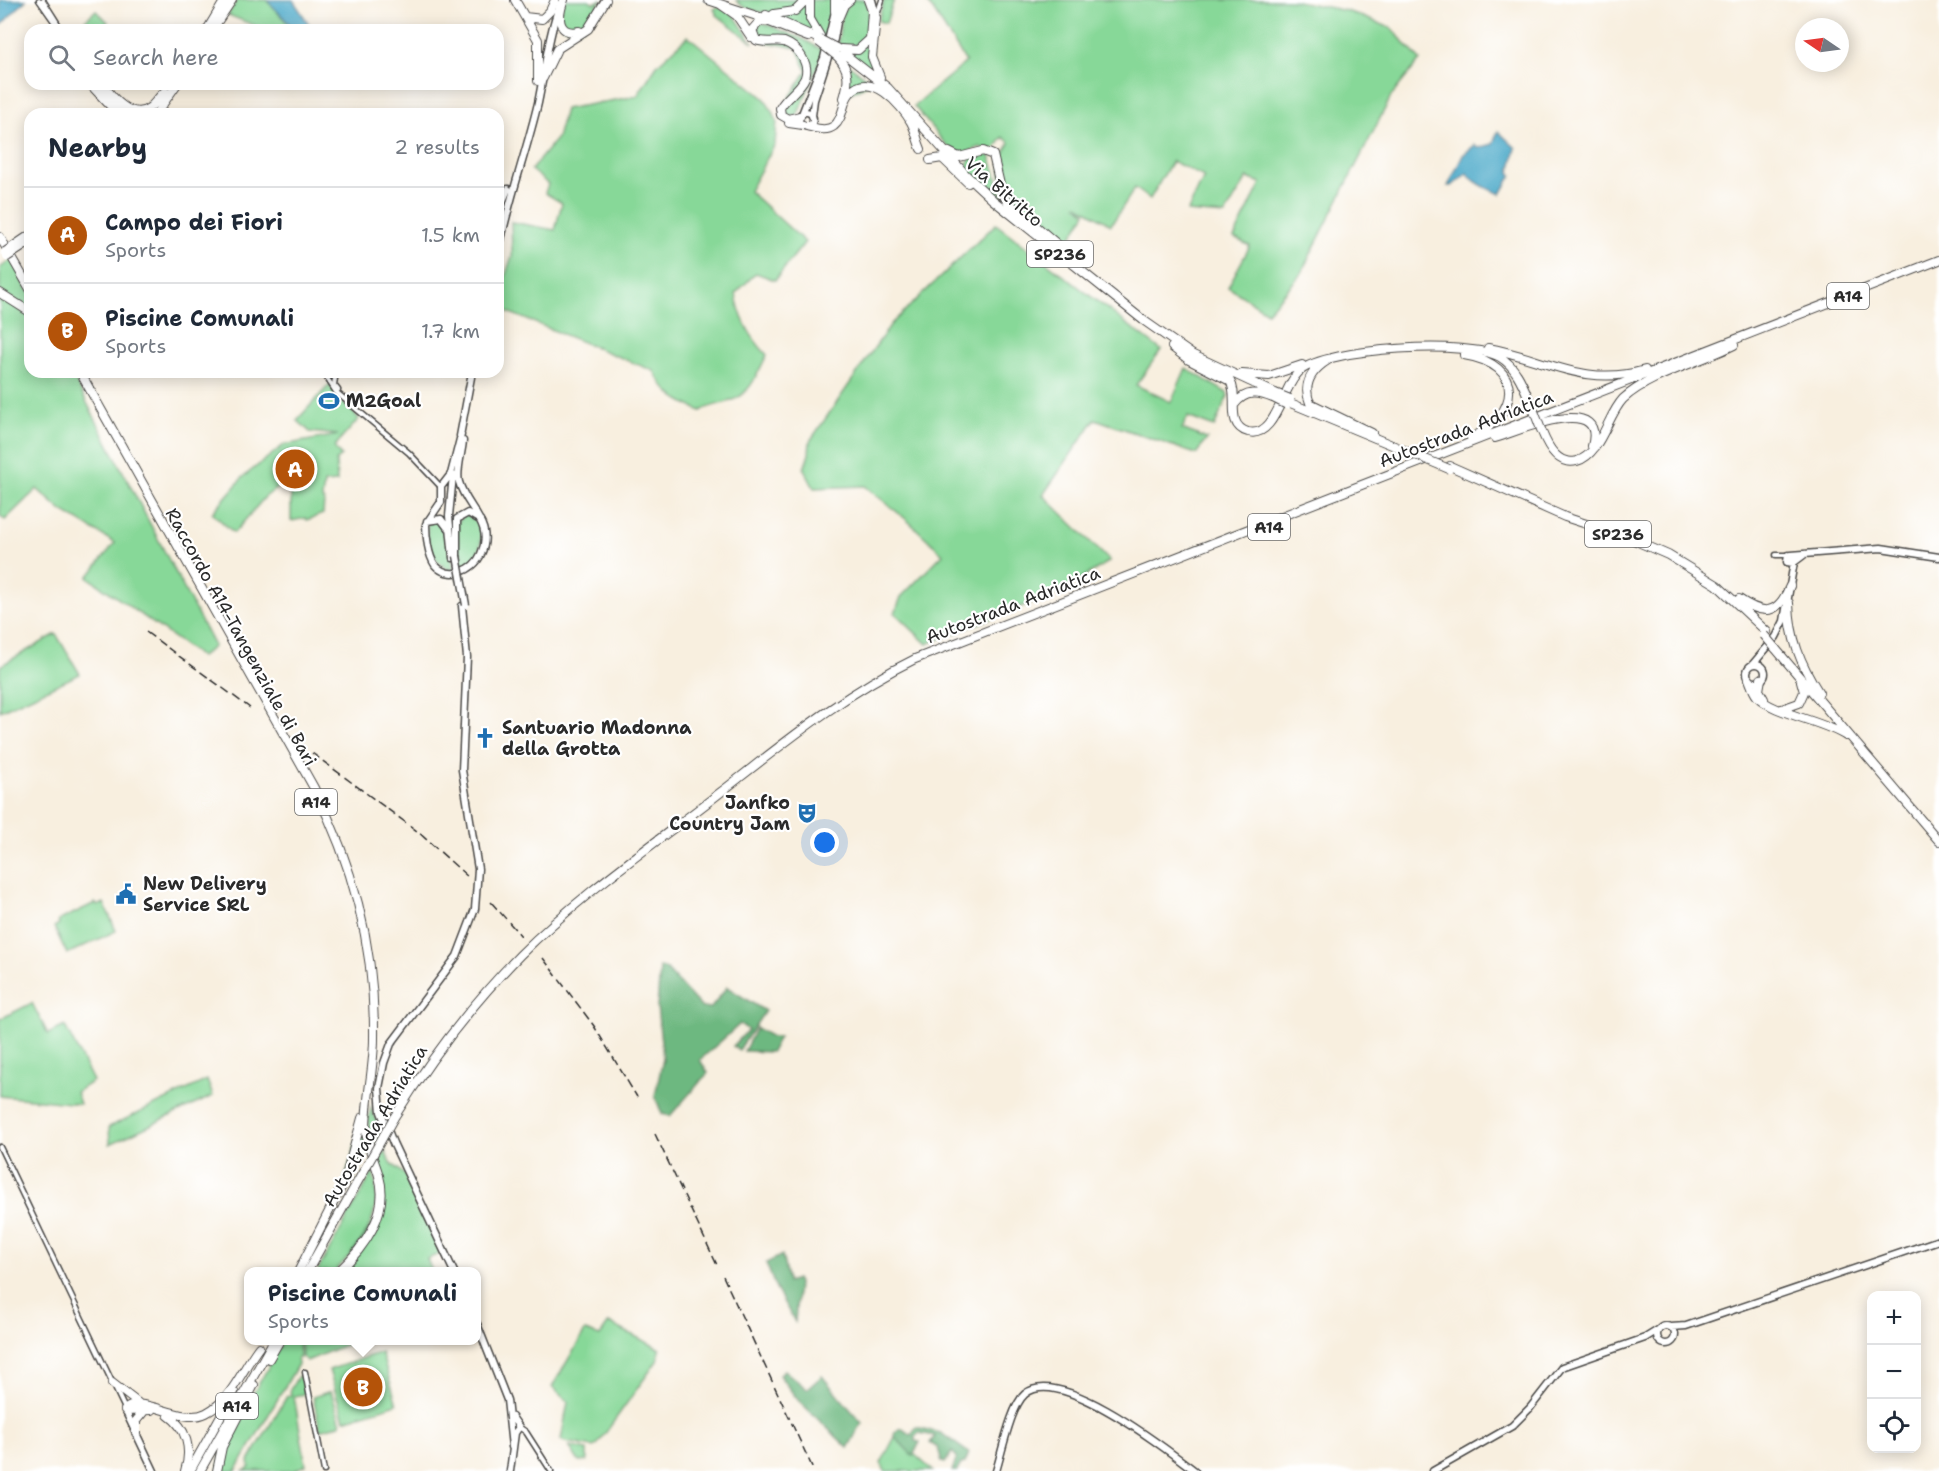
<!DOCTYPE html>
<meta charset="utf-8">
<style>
:root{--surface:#fff;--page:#f2f2f3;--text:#1f2937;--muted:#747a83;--line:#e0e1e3;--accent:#b45309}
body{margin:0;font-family:"Shantell Sans",sans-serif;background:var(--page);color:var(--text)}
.controls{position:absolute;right:18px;bottom:18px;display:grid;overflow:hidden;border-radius:12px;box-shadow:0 3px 15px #0003}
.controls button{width:54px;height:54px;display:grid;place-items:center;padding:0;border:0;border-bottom:2px solid var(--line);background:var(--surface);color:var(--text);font:30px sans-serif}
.compass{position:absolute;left:1795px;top:18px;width:54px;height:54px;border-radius:50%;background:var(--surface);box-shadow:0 3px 15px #0003;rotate:283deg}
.you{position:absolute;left:825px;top:843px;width:21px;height:21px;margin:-15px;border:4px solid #fff;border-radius:50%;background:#1a73e8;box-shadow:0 0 0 9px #1a73e833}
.badge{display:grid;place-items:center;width:39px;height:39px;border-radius:50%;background:var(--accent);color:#fff;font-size:20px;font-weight:700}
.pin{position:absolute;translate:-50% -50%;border:3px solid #fff;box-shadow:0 2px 6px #0006}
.popup{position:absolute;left:244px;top:1267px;width:237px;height:78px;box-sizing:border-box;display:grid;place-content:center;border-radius:12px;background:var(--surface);filter:drop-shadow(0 2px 4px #0005);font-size:20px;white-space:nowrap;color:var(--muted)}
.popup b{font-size:22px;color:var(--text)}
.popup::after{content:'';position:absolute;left:50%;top:100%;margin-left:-12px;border:12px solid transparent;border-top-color:var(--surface)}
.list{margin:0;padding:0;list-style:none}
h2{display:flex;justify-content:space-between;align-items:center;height:78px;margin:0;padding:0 24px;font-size:26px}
h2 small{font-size:20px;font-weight:400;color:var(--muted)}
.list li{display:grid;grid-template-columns:39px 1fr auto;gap:18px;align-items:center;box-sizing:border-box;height:96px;padding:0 24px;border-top:2px solid var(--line)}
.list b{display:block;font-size:22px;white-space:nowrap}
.list p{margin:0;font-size:20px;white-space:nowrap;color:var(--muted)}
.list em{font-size:20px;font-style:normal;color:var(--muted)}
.icon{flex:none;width:33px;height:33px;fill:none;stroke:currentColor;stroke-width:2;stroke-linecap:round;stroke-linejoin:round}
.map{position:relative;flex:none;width:1939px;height:1471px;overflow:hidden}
.search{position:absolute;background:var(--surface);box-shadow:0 3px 15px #0003;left:24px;top:24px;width:480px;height:66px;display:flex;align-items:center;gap:15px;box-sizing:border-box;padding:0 21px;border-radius:18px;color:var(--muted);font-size:22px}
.panel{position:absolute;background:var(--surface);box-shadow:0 3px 15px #0003;left:24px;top:108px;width:480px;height:270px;border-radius:18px}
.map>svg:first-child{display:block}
.green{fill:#87d898;stroke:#598262;stroke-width:1.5}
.forest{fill:#6db880;stroke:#4c7256;stroke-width:1.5}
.water{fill:#49a8c8;stroke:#3a6a7a;stroke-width:1.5}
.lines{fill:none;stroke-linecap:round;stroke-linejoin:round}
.minor-casing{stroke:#4a4846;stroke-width:7}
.major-casing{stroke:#4a4846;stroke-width:9}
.highway-casing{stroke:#4a4846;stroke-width:10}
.minor{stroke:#fff;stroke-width:4}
.major{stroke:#fff;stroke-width:6}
.highway{stroke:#fff;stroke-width:8}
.rail{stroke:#2b2b2b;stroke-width:1.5;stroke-dasharray:9 4.5;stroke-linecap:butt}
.major-bridge-casing{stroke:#4a4846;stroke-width:9;stroke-linecap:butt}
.highway-bridge-casing{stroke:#4a4846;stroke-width:10;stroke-linecap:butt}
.major-bridge{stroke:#fff;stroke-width:6}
.highway-bridge{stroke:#fff;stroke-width:8}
.labels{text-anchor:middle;stroke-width:4.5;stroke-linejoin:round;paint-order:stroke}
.shield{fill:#fff;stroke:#6b6b6b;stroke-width:1.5}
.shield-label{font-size:16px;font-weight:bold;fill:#2b2b2b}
.street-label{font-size:18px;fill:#2b2b2b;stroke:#fff}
.poi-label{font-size:18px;font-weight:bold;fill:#2b2b2b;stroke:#fff;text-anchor:start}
</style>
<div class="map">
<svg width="1939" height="1471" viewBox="0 0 1939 1471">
<rect width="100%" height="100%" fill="#fff"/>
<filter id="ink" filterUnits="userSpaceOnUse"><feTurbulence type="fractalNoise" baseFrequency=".0167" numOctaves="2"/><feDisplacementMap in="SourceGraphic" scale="12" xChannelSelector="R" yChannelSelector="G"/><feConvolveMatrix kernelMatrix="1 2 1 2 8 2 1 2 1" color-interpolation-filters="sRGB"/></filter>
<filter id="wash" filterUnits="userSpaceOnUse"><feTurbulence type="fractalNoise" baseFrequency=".008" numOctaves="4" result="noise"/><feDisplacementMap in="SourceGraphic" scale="24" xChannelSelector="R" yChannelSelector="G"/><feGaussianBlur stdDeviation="1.35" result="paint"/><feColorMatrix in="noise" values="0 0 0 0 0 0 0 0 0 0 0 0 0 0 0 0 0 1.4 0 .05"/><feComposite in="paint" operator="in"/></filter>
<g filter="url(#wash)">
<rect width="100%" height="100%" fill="#f8efdf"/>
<path class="green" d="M237,0H266L294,30H266L228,15Z
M565,0H589L594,3L601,0L590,19L579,30L564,27L560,13Z
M736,0H804C791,17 748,17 736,0Z
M811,0H834L827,38L819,35L809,10Z
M853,0H864L868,3L870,31L864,45L845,48L838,42L842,13Z
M884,0H894L886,23L878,21Z
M924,0H1292L1347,11L1391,28L1420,60L1392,95L1300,275L1267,312L1228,287L1250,246L1234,238L1261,183L1247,178L1225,215L1187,212L1204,177L1172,161L1150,199L1135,188L1111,225L1076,204L1086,213L1065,247L1014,206L1003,190L1000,159L1010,143L1003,137L993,152L980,147L966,153L952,152L914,106L966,62L933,10Z
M807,2L815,33L779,17Z
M718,7L734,15L753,43L717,15L714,9Z
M96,10L108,22L101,30H75Z
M761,22L803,39L824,51L797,116L787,117L782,109L807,71L797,48L761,41L754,32Z
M688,36L765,99L777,121L775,144L749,191L805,242L775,280L756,273L736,293C739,318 750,337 767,355C758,372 751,393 733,400C721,405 713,404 701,411C676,400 667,395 654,371L498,308V297L512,256L511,222L555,230L562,203L545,193L548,184L531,170L557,138L565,109L637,96L657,65Z
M870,41L875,73L846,52Z
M845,62L871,81V83L848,94Z
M973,154L990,155L1004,201L1012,211L968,172L967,164Z
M996,224L1161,350L1136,385L1171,402L1186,368L1227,393L1228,396L1214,427L1188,417L1182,429L1207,439L1196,454L1095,419L1043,495L1110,561L1061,591L927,644L895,613L901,597L943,554L907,520L865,486L814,488L804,469L809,454L810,441L891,324Z
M12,259L30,293V310L0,292V268Z
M0,298L10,301L30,317V372H69L76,382L214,646L201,657L88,577L115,543L62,511L37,489L5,520L0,516Z
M329,385L359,419L334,447L341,456L336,460L337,482L324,483L322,499L324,501L323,514L307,520L306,518L291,521V495L285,482L265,497L234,533L212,513L243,477L284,445L338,435L310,432L297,420Z
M466,514L480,524C484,545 480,558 461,569L460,561L463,553H459L456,523Z
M435,519L445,523L454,571C433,566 425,542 428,522Z
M56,634L80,674L0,711V666Z
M95,903L98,906L104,903L116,931L67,954L54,927L59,924L58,921Z
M32,1003L48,1034L65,1026L93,1081L76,1092L80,1104L0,1096V1019Z
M207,1080L213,1096L110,1144L109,1127Z
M371,1107L381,1131L371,1148L368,1122Z
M363,1120L368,1154L302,1271L341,1191Z
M385,1150L389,1161L406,1176L442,1253L427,1259L432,1271L341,1272L380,1214L378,1164Z
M373,1172C385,1213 363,1243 335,1271L317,1272Z
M609,1323L660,1349L657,1361L597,1445L593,1447L565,1442L561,1440L568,1402L552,1387L585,1331L600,1336Z
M283,1341H299L300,1358H297L298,1364L236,1471H218L223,1447Z
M301,1341V1340L354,1341L307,1361L302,1357Z
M381,1352L397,1404L344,1420L329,1370Z
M298,1376L302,1377L304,1394L294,1396L306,1465L293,1471H244L250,1467L249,1461L287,1396L291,1395L290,1390Z
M331,1391L341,1424L320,1430L313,1397Z
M895,1437L933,1471H885L881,1463Z
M569,1446L587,1450V1461L579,1462Z"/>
<path class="forest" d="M660,967L666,969L702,1008H711L727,987L765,1011L739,1050L733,1046L748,1030L740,1024L700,1060L708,1073L670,1116L662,1114L655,1096L663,1059L657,1007Z
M756,1028L772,1037H779L771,1052L744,1051Z
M782,1255L788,1282L796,1279L798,1283L795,1322L776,1289L766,1263Z
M784,1370L807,1389L822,1376L862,1423L848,1448L798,1400L779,1375Z
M916,1427L941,1433L969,1453L965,1463L961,1464L957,1471H952L957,1457L952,1452L945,1463L942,1462L938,1448L930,1443L935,1436L919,1433L915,1437V1441L920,1442L913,1456L894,1436L895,1432L901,1428L911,1435Z"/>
<path class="water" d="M0,0H26L0,26Z
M267,0H293L313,30H295Z
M1498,131L1516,148L1510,172L1512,175L1501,194C1490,190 1474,183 1467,173L1452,186H1448L1463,155L1475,145L1478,148L1493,144Z"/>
</g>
<g filter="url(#ink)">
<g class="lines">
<g class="minor-casing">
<path id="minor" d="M39,0L60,30
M43,0L60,27
M877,15L882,0
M98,84L105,94
M104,94L126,114
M323,372L336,392L409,453L441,487
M336,372L334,385L338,390
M1776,555H1788
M0,1147L125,1409
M305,1372L324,1471
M519,1427L526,1432L551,1471"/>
</g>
<g class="major-casing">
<path id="major" d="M872,0L876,15
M799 119a7 7 0 1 1 14 0a7 7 0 1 1-14 0Z
M802,114L824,58L836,7
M812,116L814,100L834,39L841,0
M498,212L508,189
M498,223L502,217
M498,254C508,201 526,154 538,103C545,70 548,36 560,4
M461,435L451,474L441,487V502L426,524C426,536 428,555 435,565C449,581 474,571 481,554C495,524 466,508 459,482C456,471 462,453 463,441
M460,436L472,372
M453,475L449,516L453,558
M427,521L441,519L447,527
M1791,555L1881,548L1939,557
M457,556V519L468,513L480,520
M1794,557L1788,555L1787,562L1793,563L1805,554
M1753,664L1776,637L1784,621L1794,562
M1747 673a9 9 0 1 1 18 0a9 9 0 1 1-18 0Z
M454,1272L393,1143L381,1112L379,1088L384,1063L391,1044L457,956L475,909L478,869L462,770L467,657L462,606
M477,1324L507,1400L512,1447
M1657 1335a9 9 0 1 1 18 0a9 9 0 1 1-18 0Z
M1671,1327L1686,1326L1939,1240
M125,1410L154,1471
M512,1417L519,1427L515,1433
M510,1471L515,1433
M996,1471C1002,1452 1011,1406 1025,1394C1060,1365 1166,1449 1195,1471
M1433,1471L1512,1426L1530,1408L1562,1367L1645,1338L1658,1330"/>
</g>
<g class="highway-casing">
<path id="highway" d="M515,0L538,40V81
M564,0C558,15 556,36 579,31
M708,0L769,20
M810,0V19L820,36
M720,4L737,16L751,37
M835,11V0
M774,14L795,11L806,0
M766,15L819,39
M525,17L542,19L550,11L555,0
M876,18L872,57L880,77
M838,19L844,5L850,0
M207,30L225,0
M212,30L232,0
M838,49L888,88L966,175L993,200L1143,320L1193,355L1275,393
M841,49L858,50L870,39L872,11L868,0
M837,56C850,69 849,82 844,98
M543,78L557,49L588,29L606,0
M90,84L118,114
M103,84C112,97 131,121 149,108C155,104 159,96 165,91
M156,114L177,84
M800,116L788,119L781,115L780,108C789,91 817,82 802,57C798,50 792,45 784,42C775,40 766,44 756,40L752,30L759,22L767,21L808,37
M789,123L803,125
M807,126C816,128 826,132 834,126C844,118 842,102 850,93C870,69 902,106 911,122C916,131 917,140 921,149
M949,152L959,157L983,151L993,155L1002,193L1007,201L1064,250
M930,160L942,158L968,183
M0,237L30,289
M0,293L30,312
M1172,347L1189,360L1230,381C1240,396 1224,425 1248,432C1276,439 1282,386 1300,371C1327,347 1471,340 1500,357C1518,368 1524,388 1532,406
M1488,348C1545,358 1584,388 1645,370
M1464,355C1526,365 1520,414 1471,438
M1328,360C1312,370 1302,384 1310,403L1372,433
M80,372L314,788C354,866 375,950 374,1038C374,1068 366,1098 366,1129C366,1145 375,1161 379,1176C390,1213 364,1248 338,1272
M1242,374L1269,376L1302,365
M1288,402L1404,450
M1235,404C1246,390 1258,392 1273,398
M1542,432C1548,447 1558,466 1577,461C1601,454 1607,416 1623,399C1650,374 1701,362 1734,345
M1495,438C1515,432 1607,392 1592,446
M1450,466L1565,517L1629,538L1668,555L1717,585L1767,632
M1739,599C1764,616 1778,615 1790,586
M1789,603C1790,638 1800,663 1819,693
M1775,648L1939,841
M1749,679C1751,684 1753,691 1757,696C1771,713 1824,721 1846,736
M1761,679L1759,690L1764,699
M1782,709L1799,703L1804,692L1801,681
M393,1119C430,1059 471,1005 520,955C581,894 653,845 721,792C783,744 843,694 915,659L1939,260
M298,1272L345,1180L362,1118
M307,1272L362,1174
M269,1359L280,1340
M112,1383L138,1403
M125,1410C142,1392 180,1426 206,1413C232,1400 242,1369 259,1347
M126,1411L151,1410
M168,1415C187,1428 192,1450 185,1471
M136,1433V1421L145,1410
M190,1471L234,1392
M200,1471L274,1340
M217,1471L222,1447L254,1385"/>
</g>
<use href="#minor" class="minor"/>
<use href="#major" class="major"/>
<use href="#highway" class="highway"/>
<path class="rail" d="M146,632L250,708
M312,753L417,831L468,877
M491,902L521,936
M543,958L594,1026L637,1097
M655,1134L717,1265
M723,1276L814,1471"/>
<g class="major-bridge-casing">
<path id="major-bridge" d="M457,556L466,605"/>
</g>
<g class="highway-bridge-casing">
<path id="highway-bridge" d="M819,39L838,49
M819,42L837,56
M5,252L30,235
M7,257L30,242
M1275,393L1290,399
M1273,398L1287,405
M1532,406L1542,432
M1404,450L1449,469
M1764,635L1775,648
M362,1174L393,1119"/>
</g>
<use href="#major-bridge" class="major-bridge"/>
<use href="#highway-bridge" class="highway-bridge"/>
</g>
</g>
<defs>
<g id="stadium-bare" transform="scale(1.62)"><path d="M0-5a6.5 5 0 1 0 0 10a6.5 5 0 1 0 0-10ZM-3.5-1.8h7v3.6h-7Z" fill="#1f6fb2" stroke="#fff" stroke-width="2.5" paint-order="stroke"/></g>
<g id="church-bare" transform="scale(1.62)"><path d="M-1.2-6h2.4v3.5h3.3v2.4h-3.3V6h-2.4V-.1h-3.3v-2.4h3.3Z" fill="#1f6fb2" stroke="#fff" stroke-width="2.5" paint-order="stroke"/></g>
<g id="theatre-bare" transform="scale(1.62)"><path d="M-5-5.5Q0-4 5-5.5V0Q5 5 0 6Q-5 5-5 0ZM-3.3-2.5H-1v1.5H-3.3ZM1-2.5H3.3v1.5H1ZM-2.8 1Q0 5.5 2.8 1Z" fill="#1f6fb2" stroke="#fff" stroke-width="2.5" paint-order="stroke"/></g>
<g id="civic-bare" transform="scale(1.62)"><path d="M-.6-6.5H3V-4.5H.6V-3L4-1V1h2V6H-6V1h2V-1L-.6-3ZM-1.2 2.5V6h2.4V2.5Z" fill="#1f6fb2" stroke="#fff" stroke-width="2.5" paint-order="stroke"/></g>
</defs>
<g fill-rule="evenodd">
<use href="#stadium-bare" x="329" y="401"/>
<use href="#church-bare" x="485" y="738"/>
<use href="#theatre-bare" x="807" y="813"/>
<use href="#civic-bare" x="126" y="894"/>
</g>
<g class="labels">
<g class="shield">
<rect x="1027" y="241" width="66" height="26" rx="4.5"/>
<rect x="1827" y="283" width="42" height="26" rx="4.5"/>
<rect x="1248" y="514" width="42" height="26" rx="4.5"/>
<rect x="1585" y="521" width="66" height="26" rx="4.5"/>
<rect x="295" y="789" width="42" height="26" rx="4.5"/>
<rect x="216" y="1393" width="42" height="26" rx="4.5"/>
</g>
<g class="shield-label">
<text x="1060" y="260">SP236</text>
<text x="1848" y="302">A14</text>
<text x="1269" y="533">A14</text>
<text x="1618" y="540">SP236</text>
<text x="316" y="808">A14</text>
<text x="237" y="1412">A14</text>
</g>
<g class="street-label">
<text transform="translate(1004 192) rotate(41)" y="6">Via Bitritto</text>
<text transform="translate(1466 429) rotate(-21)" y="6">Autostrada Adriatica</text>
<text transform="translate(1013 605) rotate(-21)" y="6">Autostrada Adriatica</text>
<text transform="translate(241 637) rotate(61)" y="6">Raccordo A14-Tangenziale di Bari</text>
<text transform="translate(375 1126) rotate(-59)" y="6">Autostrada Adriatica</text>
</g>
<g class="poi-label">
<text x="346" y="407">M2Goal</text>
<text x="502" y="734">Santuario Madonna<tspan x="502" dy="21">della Grotta</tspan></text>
<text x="790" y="809" text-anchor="end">Janfko<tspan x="790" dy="21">Country Jam</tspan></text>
<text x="143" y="890">New Delivery<tspan x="143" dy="21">Service SRL</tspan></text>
</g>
</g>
</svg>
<div class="controls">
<button>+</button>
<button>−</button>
<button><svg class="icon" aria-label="locate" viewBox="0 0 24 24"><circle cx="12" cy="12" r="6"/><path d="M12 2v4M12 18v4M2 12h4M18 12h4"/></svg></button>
</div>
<svg class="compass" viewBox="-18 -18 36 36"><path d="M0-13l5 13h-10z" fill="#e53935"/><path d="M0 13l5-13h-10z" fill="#747a83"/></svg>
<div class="you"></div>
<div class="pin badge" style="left:295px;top:469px">A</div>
<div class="pin badge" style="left:363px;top:1387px">B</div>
<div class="popup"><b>Piscine Comunali</b>Sports</div>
<div class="search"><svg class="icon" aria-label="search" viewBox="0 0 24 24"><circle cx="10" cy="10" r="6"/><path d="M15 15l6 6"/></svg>Search here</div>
<section class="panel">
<h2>Nearby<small>2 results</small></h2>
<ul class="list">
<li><span class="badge">A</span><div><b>Campo dei Fiori</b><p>Sports</p></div><em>1.5 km</em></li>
<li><span class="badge">B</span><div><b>Piscine Comunali</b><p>Sports</p></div><em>1.7 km</em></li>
</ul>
</section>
</div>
